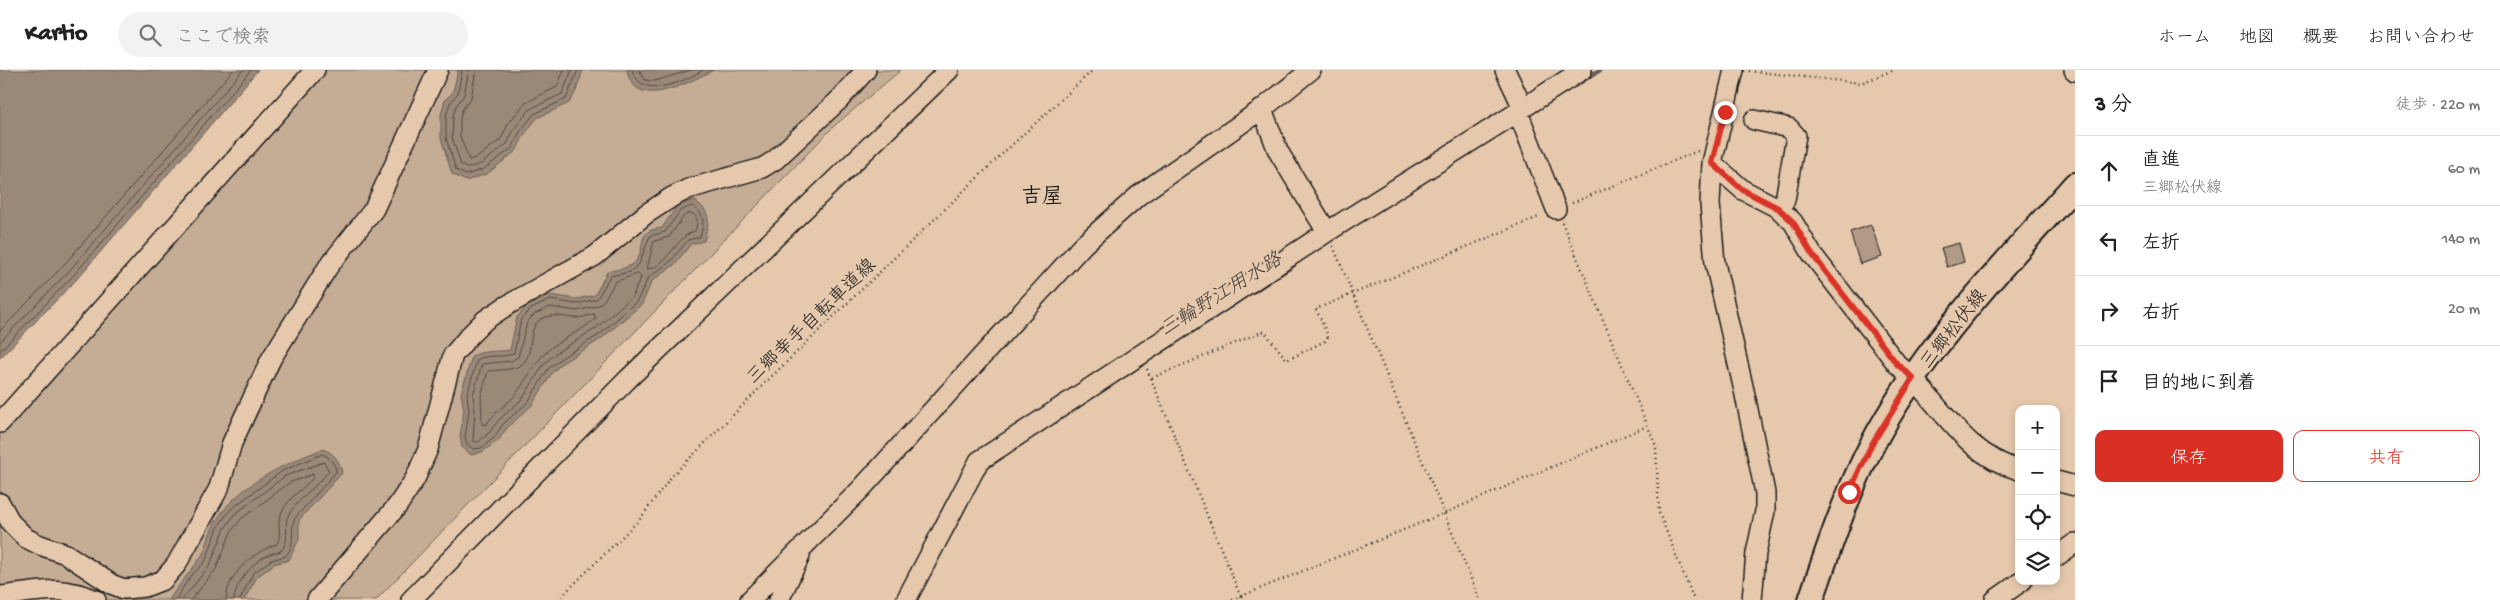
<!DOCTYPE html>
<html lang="ja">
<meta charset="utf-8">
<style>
:root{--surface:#fff;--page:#f2f2f2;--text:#222;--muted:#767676;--line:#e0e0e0;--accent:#d93025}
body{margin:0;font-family:"Gochi Hand","Klee One",sans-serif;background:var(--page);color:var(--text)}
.controls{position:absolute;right:15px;bottom:15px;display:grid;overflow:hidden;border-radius:10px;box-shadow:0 2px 8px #0003}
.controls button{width:45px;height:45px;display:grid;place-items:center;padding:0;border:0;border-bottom:1px solid var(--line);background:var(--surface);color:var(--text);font:25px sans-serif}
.stop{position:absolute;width:15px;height:15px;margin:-11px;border:4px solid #d93025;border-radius:50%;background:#fff}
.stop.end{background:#d93025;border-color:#fff;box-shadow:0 1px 5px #0008}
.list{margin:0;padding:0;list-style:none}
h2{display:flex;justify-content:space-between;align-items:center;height:65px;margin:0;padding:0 20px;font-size:21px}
h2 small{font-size:16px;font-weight:400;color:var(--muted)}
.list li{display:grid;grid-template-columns:32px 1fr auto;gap:15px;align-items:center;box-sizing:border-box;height:70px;padding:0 20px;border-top:1px solid var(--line)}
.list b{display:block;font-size:19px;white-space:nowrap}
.list p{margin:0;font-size:16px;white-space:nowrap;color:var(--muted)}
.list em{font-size:16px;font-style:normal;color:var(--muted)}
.actions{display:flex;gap:10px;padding:15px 20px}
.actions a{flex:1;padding:11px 0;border:1px solid var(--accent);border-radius:10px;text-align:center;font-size:18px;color:var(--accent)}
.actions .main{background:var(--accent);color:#fff}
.icon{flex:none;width:28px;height:28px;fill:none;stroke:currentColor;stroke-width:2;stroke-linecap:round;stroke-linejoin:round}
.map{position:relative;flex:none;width:2075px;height:530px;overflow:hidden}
header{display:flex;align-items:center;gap:30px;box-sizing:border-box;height:70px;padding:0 25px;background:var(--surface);border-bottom:1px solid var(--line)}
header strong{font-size:24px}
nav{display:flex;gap:28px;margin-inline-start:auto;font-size:18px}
.search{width:350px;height:45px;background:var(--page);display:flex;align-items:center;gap:12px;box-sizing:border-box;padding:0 18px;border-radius:28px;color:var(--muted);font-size:19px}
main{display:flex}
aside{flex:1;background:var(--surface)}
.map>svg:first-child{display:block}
.green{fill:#c5ad95;stroke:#706458}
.water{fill:#9b8978;stroke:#685d53}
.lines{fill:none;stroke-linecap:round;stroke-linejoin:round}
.shore{stroke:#4f4841;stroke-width:1}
.stream{stroke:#685d53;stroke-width:4.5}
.building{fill:#b19b87;stroke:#1c1c1c}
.minor-casing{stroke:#1c1c1c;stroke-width:22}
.major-casing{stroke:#1c1c1c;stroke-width:28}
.path{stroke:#1c1c1c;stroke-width:2.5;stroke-dasharray:1 4;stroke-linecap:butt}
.minor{stroke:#e6c9ad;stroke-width:19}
.major{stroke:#e6c9ad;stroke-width:24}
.route{stroke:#d93025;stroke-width:6}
.labels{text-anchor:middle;stroke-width:5;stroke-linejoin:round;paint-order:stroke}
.street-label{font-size:19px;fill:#1c1c1c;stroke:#e6c9ad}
.water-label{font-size:20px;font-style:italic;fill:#423d38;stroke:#e6c9ad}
.quarter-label{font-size:21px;font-weight:bold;fill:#1c1c1c;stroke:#e6c9ad}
</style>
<header>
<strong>Kartio</strong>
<div class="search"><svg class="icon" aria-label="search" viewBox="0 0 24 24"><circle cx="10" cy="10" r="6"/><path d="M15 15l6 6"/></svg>ここで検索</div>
<nav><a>ホーム</a><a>地図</a><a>概要</a><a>お問い合わせ</a></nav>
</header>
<main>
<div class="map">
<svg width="2075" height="530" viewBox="0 0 2075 530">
<rect width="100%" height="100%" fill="#e6c9ad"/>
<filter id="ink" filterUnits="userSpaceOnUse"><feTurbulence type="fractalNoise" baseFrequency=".02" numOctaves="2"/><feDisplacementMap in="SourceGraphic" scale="10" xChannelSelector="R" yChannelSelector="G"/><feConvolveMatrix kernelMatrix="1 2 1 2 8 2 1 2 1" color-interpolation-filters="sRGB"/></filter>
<g filter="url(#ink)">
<path class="green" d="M322,0H901L834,56L376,530H0V351Z"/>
<path class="water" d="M0,0H258L76,210L0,288Z
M458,0H583L576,21L569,33L537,48L524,65L516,81L487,104L466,111L452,104L441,68V45L445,30L453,22Z
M627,0H714C690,11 635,44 627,0Z
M694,130C713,144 709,150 704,171L691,174L674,195L652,211L642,234L601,269L562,293L552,303L532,335L506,359L498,371L482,382L471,385L462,377L460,367L464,340L461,324L472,286C485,280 496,282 510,280L517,247L528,235L549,225L577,229L595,225L607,202C616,199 630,199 636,191C648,174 634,161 662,158L677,136Z
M322,379C334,382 340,392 342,403L299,450V469L289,490L274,494L257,507L244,530H169C178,515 189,504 199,490C207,480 208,463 216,451C239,414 283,395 322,379Z"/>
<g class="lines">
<path class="shore" d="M462,0L458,23L450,33L446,46V68L456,100L466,105L484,99L512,78L520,62L534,44L566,29L578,0
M469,0L464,25L456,36L453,46L452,67L461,95L467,98L481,94L507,74L514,59L530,39L562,24L572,0
M476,0L471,28L462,40L460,48V66L469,90L478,87L501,69L508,54L525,33L557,17L564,0
M632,0C641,31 684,12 703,0
M639,0L645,10L655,11L691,0
M692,136C706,144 704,154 700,167L688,170L670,192L648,208L637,231L599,265L560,289L548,299L528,332L502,355L494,368L481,378L473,379L467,374L465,367L469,340L467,325L477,290C488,283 501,289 514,283L521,249L531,239L550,230L577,234L597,229L610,206L630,202L639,194L650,166L665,162L680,141Z
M691,143C700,147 697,154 695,161C675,167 668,197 647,199L654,171L669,167L684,146Z
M638,204L641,207L632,227L595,259L556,283L544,294L523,328L498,351L489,363L478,372L473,371L475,340L473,325L482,294L511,291L518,287L527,252L535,244L550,237L577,241L599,235L604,230L615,212Z
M594,244L596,248C584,260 565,267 551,278C536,290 529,306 518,321C510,334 494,341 486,355L482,354L481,326L488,301C497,300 506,300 515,298C538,291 524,259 541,249C553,243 562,247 575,248C581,248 588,246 594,244Z
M0,261L62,197L233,0
M0,272L68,202L243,0
M0,281L73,206L251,0
M175,530L190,507L205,492L219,455L231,439L282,401L322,384C329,386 336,395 336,402L295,448C289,463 297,471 286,486L271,490L253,503L240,530
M182,530L210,495L225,458L235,444L285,406L324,392L329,401C317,416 299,428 289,444C282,457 292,467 281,481C277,483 274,482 270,484C254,490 235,513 234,530
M191,530L216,499L231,462L241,449L289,413L313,404V408C302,420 285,430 280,447C277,456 282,465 277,474C255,481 227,503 226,530"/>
<path class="stream" d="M1574,16L1600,0
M1252,222L1294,195
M983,403L986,398L1002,387"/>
</g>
<path class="building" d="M1871,155L1882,187L1860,194L1850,162Z
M1959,173L1964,192L1947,197L1941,178Z"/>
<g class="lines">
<g class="minor-casing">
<path id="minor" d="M1505,0L1523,38L1582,0
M1734,0L1712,93L1710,134L1715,193L1745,325L1765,423V441L1756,483L1752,530
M2074,0L2075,1
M1262,39L1278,81L1327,162
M1518,42L1556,139
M1754,50L1789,58L1796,66L1785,130L1778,138
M1712,93L1743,120L1778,138L1793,152L1812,184L1897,294C1940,330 1960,383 2019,400
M0,353L315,0
M2056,411L2075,416
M0,433L11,453L26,468L40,475L66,484L111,514L124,519L145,517L163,510L176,495L219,418L232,373L271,289L328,197L374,139L438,0
M2056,487L2075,473
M0,526C39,522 57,514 96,530
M317,530L398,435L415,409L428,379L453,285L469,266L485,250L506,236L595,186L646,144L672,127L688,119L762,98L775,90L840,29L866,0
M411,530L627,310L949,0
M750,530L861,419L1083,175L1139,125L1262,39L1311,0
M779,530L800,486
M906,530L979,391L1327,162L1518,42L1521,36
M1995,530L2022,511"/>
</g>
<g class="major-casing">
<path id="major" d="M1811,530C1829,477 1846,425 1872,375C1924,277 2002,197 2075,115"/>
</g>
<path class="path" d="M1749,1L1861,13L1894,0
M1572,133L1698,81
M1562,152L1656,376L1659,443L1694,530
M1333,176L1480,530
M1147,299L1242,530
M1152,308L1264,261L1287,290L1325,271L1328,266L1316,239L1541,146
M558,530L640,449L670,408L772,306L1000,86L1093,0
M1232,530L1445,443L1647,356"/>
<use href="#minor" class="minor"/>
<use href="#major" class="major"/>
</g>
</g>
<g class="lines" filter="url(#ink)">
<path class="route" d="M1725,42L1712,93L1743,120L1778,138L1793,152L1812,184L1897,294L1913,308L1872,374L1849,422"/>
</g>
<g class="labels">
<g class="street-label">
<text transform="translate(810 250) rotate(-44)" y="7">三郷幸手自転車道線</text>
<text transform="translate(1952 258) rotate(-52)" y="7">三郷松伏線</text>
</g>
<g class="water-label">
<text transform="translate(1220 223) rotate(-32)" y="7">三輪野江用水路</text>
</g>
<g class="quarter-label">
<text x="1042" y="132">吉屋</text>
</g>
</g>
</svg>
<div class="controls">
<button>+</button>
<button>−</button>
<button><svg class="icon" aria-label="locate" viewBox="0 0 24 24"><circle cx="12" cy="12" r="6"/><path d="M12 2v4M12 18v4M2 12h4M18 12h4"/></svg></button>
<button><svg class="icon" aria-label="layers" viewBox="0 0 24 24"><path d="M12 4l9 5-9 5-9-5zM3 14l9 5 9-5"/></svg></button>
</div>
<div class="stop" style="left:1849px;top:422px"></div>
<div class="stop end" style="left:1725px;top:42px"></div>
</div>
<aside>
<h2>3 分<small>徒歩 · 220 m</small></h2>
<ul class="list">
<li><svg class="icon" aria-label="ahead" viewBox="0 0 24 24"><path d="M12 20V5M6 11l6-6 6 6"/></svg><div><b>直進</b><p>三郷松伏線</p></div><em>60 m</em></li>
<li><svg class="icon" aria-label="left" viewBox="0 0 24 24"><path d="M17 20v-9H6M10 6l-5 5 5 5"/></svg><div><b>左折</b></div><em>140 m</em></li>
<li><svg class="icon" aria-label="right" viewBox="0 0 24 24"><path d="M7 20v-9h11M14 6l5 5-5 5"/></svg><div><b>右折</b></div><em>20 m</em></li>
<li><svg class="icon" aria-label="arrive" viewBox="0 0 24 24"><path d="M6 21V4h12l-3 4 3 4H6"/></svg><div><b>目的地に到着</b></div></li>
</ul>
<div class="actions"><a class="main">保存</a><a>共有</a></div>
</aside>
</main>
